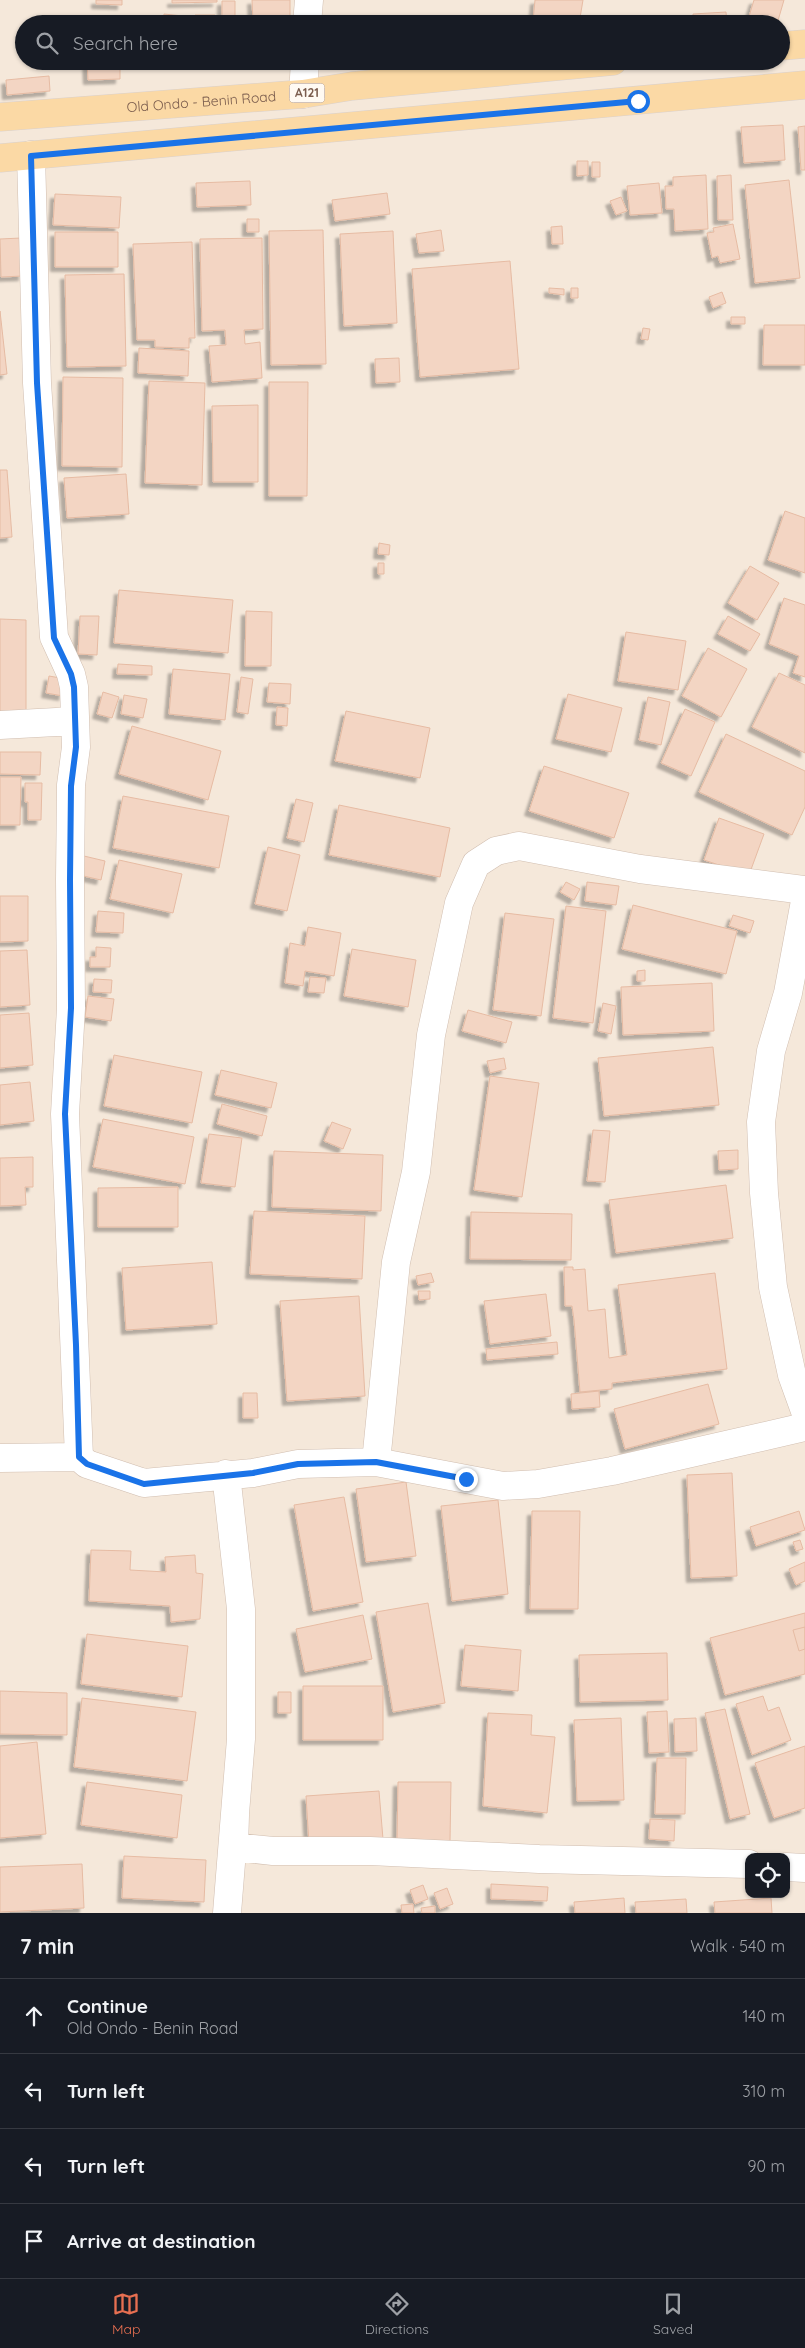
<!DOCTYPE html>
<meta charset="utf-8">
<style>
:root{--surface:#171b24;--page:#20242c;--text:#f1f3f6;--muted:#9ea1a6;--line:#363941;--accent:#e76f51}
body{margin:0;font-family:Quicksand,sans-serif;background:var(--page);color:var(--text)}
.controls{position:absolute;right:15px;bottom:15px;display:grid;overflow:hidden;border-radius:10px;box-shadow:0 1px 4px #0004}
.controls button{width:45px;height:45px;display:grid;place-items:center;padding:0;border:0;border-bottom:1px solid var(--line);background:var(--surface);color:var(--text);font:25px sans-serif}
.stop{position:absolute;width:15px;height:15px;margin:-11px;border:4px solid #1a73e8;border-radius:50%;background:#fff}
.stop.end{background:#1a73e8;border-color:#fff;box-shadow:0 1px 5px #0008}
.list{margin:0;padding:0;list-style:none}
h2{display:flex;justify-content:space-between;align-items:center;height:65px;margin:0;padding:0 20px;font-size:21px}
h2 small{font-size:16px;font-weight:400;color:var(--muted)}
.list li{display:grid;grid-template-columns:32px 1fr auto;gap:15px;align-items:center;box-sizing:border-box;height:75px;padding:0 20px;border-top:1px solid var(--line)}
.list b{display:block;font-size:19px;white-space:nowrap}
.list p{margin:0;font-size:16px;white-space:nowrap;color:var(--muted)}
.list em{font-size:16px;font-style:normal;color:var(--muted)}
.icon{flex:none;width:28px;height:28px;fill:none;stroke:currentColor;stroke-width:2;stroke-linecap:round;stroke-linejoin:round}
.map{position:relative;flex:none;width:805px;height:1913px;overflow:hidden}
.search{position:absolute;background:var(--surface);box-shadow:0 1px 4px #0004;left:15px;right:15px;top:15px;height:55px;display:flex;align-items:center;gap:12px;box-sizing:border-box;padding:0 18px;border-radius:28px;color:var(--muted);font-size:19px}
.sheet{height:365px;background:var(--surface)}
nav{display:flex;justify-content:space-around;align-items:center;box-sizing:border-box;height:70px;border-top:1px solid var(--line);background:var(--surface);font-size:14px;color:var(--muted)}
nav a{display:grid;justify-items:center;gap:2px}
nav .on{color:var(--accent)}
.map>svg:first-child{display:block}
.residential{fill:#f5e8da;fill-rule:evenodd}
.building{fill:#f3d5c3;stroke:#e6bba3;filter:url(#shadow)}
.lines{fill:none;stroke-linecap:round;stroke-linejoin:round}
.street-casing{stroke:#d1beb0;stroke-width:29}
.primary-casing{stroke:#dad1cd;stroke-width:29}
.street{stroke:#fff;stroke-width:28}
.primary{stroke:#fbd9a5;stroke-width:28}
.route{stroke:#1a73e8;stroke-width:6}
.labels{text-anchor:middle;stroke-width:5;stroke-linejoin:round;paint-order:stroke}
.shield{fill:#fffaf3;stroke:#a28b7f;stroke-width:1}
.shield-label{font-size:12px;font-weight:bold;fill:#7a5c4d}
.street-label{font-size:14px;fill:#7a5c4d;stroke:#fffaf3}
</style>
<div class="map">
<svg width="805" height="1913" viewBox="0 0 805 1913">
<defs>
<filter id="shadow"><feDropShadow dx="-4.5" dy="4.5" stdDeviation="1" flood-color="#0004"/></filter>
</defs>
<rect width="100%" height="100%" fill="#fdf6ec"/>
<path class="residential" d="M0,0H805V1913H0ZM24,24H781V61H24ZM749,1857H786V1894H749Z"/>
<path class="building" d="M96,0H122V5L96,4Z
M172,0H217V2L172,3Z
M252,0H290V21L253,22Z
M535,0H583L579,24H555L533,21Z
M754,0H784L777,24L747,23Z
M222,1H235V24H222Z
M726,12L727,24H693V14Z
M164,14L183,16L182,24H163Z
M195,15H215V24H195Z
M87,61H120V79L88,80Z
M49,76L50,91L7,95L6,80Z
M783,125L785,160L744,163L741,127Z
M805,126V170H801L798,127Z
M577,161H588V175L577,176Z
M592,162H600V177H592Z
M706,175L708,229L675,231L674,209H666L665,186H673V177Z
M731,175L733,220H718L717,176Z
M789,180L800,278L755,283L745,185Z
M250,181L251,205L197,207L196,183Z
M659,183L662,213L630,215L627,186Z
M387,193L390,214L335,221L332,200Z
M55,194L121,197L119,228L53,225Z
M621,197L627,211L616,215L610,201Z
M247,219H259V232H247Z
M733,224L740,259L720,263L718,256L712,258L707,233L714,232L713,228Z
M562,226L563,244H552L551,227Z
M323,230L326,364L271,365L269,231Z
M441,230L444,251L419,253L416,234Z
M393,231L397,323L344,326L340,234Z
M55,232H118V267H55Z
M21,238L23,276L1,277L0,239Z
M262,238L263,329L244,330L245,344L260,342L262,378L212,382L209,346L226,345L225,330L202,331L200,239Z
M192,242L195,338H189V348L155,347V340H137L133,244Z
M510,261L519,369L420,377L412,269Z
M124,274L126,366L67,367L65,275Z
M549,288L564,289V295L549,293Z
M571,288H578V298H571Z
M722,292L726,303L713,308L709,297Z
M0,311L7,374L0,375Z
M731,317H745V324H731Z
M764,325H805V365H763Z
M643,328L650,329L648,340L641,339Z
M139,348L189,351L188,376L138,373Z
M399,358L400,382L376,383L375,359Z
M63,377L123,378L122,467L62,466Z
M149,381L205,383L202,485L145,483Z
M269,382H308L307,496H269Z
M258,405V482H213L212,406Z
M0,470H7L12,537L0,538Z
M126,474L129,514L67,518L64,478Z
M785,511L805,518V573L768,560Z
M379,543L390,545L389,555L378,554Z
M378,563H384V574H378Z
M750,566L779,583L757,620L728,603Z
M119,590L233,600L228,653L114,643Z
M784,598L805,605V677L793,673L799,656L769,644Z
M246,611L272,612L271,666H245Z
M80,616H99L97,655L78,654Z
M728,616L760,634L750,651L718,634Z
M0,619L26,620V715H0Z
M626,632L686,641L678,690L618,681Z
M708,648L747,669L721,717L682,696Z
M118,664L152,666V675L117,674Z
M173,669L230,674L225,720L169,714Z
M779,673L805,685V753L752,727Z
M49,676L66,679L63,696L46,693Z
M241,677L253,679L248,714L237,712Z
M269,683L291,684L290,704L267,702Z
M103,692L119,697L112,718L97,714Z
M568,694L622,708L611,752L556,739Z
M124,695L147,699L143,718L121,714Z
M648,697L670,702L661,745L639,740Z
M277,707L288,708L287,726L276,725Z
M685,709L715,722L691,776L661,763Z
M346,711L430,728L420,778L335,761Z
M132,726L221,751L208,800L119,774Z
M726,734L805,771V807L792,835L699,792Z
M0,752H41L40,775L0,774Z
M544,766L629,793L614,838L529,811Z
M0,777H21L20,825H0Z
M25,783H42L41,820H28V802H25Z
M123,796L229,816L219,868L113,848Z
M296,799L313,803L304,842L287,838Z
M339,805L450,828L440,877L329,855Z
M719,818L764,834L749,875L704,860Z
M268,847L300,855L287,911L255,904Z
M84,856L105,861L101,880L79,875Z
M119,860L182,874L173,913L110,899Z
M566,882L580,889L574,900L560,892Z
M587,882L619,886L616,905L585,901Z
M0,896H28V941L0,942Z
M633,905L737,931L726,974L622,949Z
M566,906L606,911L593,1023L553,1018Z
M98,911L124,913L123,933L96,932Z
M505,913L554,919L541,1016L493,1010Z
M733,915L754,921L750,933L729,926Z
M308,927L341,933L334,976L305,971L303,986L285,983L290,943L305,946Z
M96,947L111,948L110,967H90V957H96Z
M352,949L416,960L408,1007L344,996Z
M27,950L30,1005L0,1007V951Z
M645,970V981H637V971Z
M310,977L326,978L324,993L308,992Z
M94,979L112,980L111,993L93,992Z
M712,983L714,1031L623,1035L621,987Z
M88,996L114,999L111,1021L85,1017Z
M603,1003L616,1006L611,1034L598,1031Z
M468,1010L512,1022L506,1043L462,1031Z
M29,1013L33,1065L0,1068V1015Z
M713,1047L719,1105L604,1116L598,1058Z
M114,1055L202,1072L192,1123L104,1106Z
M504,1058L506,1069L490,1073L487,1061Z
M221,1070L277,1083L271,1108L215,1095Z
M490,1076L539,1083L522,1197L474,1190Z
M30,1082L34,1121L0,1125V1085Z
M222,1104L267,1116L262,1136L217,1124Z
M103,1119L194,1137L185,1184L93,1167Z
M332,1122L351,1129L343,1149L324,1141Z
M593,1130L610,1131L605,1182L587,1181Z
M209,1134L242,1138L235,1187L201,1183Z
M738,1150V1169L719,1170L718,1151Z
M274,1151L383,1155L381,1211L272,1207Z
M33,1157V1187H25L26,1205L0,1206V1158Z
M726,1185L733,1238L616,1253L609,1200Z
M178,1187V1227H98V1188Z
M254,1211L365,1216L362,1279L250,1274Z
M471,1212L572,1214L571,1260L470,1259Z
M212,1262L217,1324L126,1330L122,1268Z
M564,1267H573V1270L585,1269L588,1311L605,1309L609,1358L627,1355L618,1285L715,1273L727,1369L612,1383V1389L580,1392L574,1320L572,1306H565Z
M431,1273L434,1282L418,1285L416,1276Z
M418,1291H430V1299L419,1300Z
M546,1294L551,1336L490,1344L484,1301Z
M359,1296L365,1396L287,1401L280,1301Z
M557,1342L558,1354L487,1360L486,1349Z
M708,1384L719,1424L625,1449L614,1409Z
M599,1391L600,1407L572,1409L571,1394Z
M243,1393H257L258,1418H243Z
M732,1473L737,1576L691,1578L687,1475Z
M406,1482L416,1556L366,1562L356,1489Z
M344,1497L363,1602L313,1611L294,1505Z
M498,1500L508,1594L452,1601L441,1506Z
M532,1511H580L578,1609H530Z
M799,1511L805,1530L756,1546L750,1527Z
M800,1540L803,1549L796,1551L793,1542Z
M91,1550L131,1551L130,1570L166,1572L165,1557L195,1555L196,1573L203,1574L200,1619L171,1622L170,1606L89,1601Z
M805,1562V1581L796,1585L789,1569Z
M428,1603L445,1703L393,1712L376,1612Z
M805,1613V1674L725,1695L710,1638Z
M363,1615L372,1659L305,1672L296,1629Z
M805,1627V1649L799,1651L793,1630Z
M87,1634L188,1646L182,1697L81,1684Z
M465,1645L521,1650L518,1691L461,1686Z
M667,1653L668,1700L580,1702L579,1655Z
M303,1686H383V1740H303Z
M0,1691L67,1693V1735L0,1734Z
M278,1692H291V1713H278Z
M763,1696L768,1711L779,1707L791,1740L752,1755L736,1704Z
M82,1698L196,1712L187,1781L74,1767Z
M725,1709L750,1814L730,1819L705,1713Z
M667,1711L669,1752L649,1753L647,1712Z
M488,1713L532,1715L531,1735L555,1737L547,1813L483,1806Z
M621,1718L624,1800L577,1801L574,1720Z
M696,1718L697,1751L675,1752L674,1719Z
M37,1742L46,1834L0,1838V1746Z
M805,1746V1808L774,1818L755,1763Z
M657,1758H686L685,1814H655Z
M87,1782L182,1795L177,1838L81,1825Z
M398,1782H451L450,1841L397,1840Z
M379,1791L383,1839L309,1844L306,1796Z
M650,1819L675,1820L674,1841L649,1839Z
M124,1856L206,1860L204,1902L122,1898Z
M82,1864L84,1908L0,1912V1867Z
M491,1884L548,1887L547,1901L491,1899Z
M423,1885L428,1899L415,1904L410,1890Z
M447,1888L453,1904L440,1909L434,1893Z
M624,1898L625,1913H575L574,1902Z
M771,1898L772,1913H715L714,1902Z
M686,1899L687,1913H636L635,1902Z
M413,1904L414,1913H402L401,1905Z
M435,1906V1913H422L421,1908Z"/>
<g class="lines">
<g class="street-casing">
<path id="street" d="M307,24L309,0
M303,94L305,61
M31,155L37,383L54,637L71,674L74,687L76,747L71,785L70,880L71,1008L65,1114L79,1457
M0,725L75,721
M805,901L788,993L771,1051L761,1122L764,1193L773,1287L792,1375L805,1411
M0,1458L79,1457L87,1464L144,1483L253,1473L298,1464L376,1462L503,1486L538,1484L612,1471L805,1427
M376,1462L396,1262L416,1172L431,1035L459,903L476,864L496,851L519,846L640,869L805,890
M226,1474L241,1609V1739L227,1913
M235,1815L234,1847L273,1851H370L539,1859L749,1864
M786,1867L805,1868"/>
</g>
<g class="primary-casing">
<g id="primary">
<path d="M781,46L805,44"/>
<path id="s1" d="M0,117L303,94L352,86L613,61"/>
<path d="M0,158L805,85"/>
</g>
</g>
<use href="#street" class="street"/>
<use href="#primary" class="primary"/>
</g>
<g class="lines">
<path class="route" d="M466,1479L376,1462L298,1464L253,1473L144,1484L87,1464L79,1457L76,1345L65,1114L71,1008L70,880L71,786L76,747L74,687L71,674L54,638L37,383L31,156L638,101"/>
</g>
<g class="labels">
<rect class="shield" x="289.5" y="83.5" width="35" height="19" rx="4"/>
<g class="shield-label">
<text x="307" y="97">A121</text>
</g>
<g class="street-label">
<text dy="5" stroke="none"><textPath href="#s1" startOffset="202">Old Ondo - Benin Road</textPath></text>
</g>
</g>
</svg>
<div class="controls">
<button><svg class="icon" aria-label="locate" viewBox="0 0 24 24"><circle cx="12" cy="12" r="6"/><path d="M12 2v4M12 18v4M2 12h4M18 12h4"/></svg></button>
</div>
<div class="stop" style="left:638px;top:101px"></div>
<div class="stop end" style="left:466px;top:1479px"></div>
<div class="search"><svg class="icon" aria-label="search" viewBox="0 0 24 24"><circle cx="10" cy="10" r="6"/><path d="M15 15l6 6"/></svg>Search here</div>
</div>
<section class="sheet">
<h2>7 min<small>Walk · 540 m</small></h2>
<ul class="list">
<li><svg class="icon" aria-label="ahead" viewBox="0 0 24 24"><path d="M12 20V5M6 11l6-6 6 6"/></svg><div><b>Continue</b><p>Old Ondo - Benin Road</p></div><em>140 m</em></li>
<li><svg class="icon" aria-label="left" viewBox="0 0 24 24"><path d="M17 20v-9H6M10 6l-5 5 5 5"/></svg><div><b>Turn left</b></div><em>310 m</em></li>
<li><svg class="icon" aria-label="left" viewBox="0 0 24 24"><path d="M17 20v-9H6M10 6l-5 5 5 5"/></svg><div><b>Turn left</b></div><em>90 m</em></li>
<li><svg class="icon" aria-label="arrive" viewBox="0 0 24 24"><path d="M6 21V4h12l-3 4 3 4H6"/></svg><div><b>Arrive at destination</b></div></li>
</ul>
</section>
<nav>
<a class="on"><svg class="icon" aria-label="map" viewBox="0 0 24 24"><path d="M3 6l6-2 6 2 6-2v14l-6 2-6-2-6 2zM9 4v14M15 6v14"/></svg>Map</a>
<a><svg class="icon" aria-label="directions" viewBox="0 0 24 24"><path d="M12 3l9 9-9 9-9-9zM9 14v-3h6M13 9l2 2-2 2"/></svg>Directions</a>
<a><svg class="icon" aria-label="saved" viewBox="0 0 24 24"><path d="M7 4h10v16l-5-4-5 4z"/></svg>Saved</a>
</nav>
